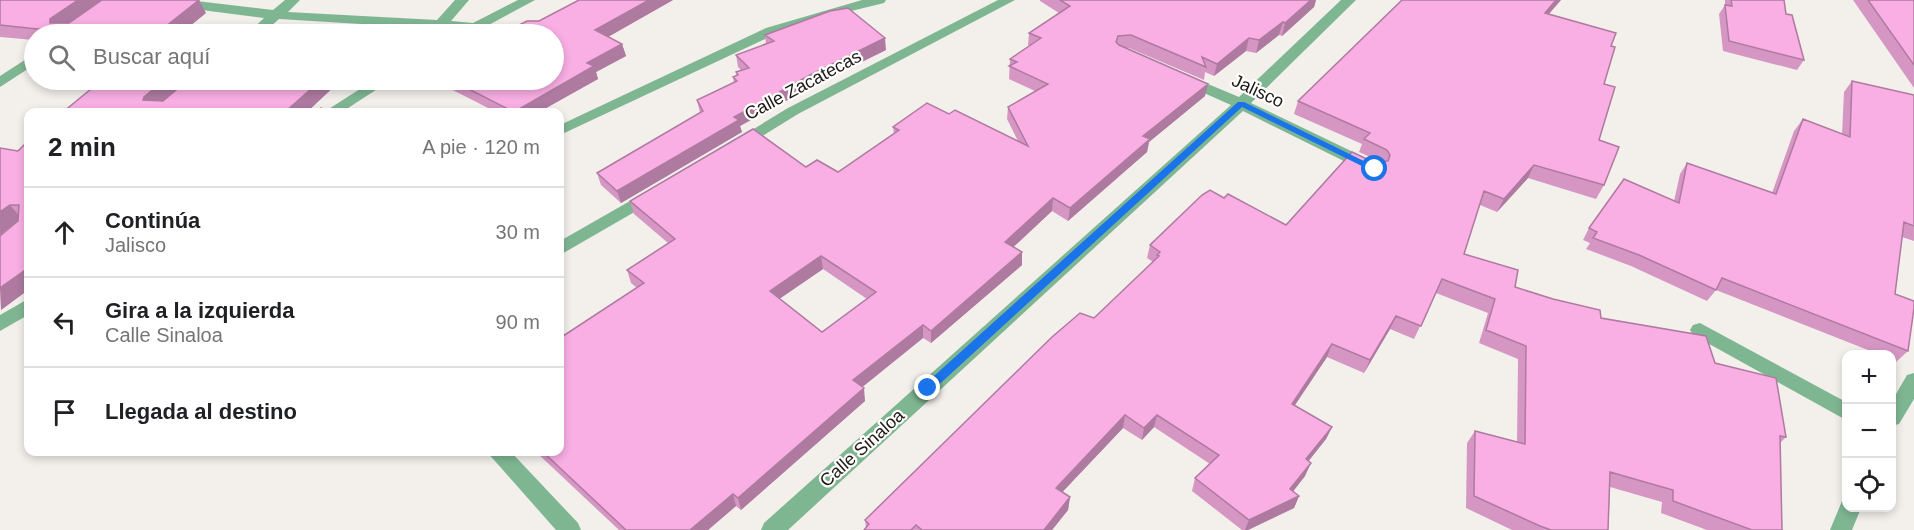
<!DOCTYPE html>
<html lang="es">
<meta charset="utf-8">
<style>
:root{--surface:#fff;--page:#f6f6f6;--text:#202124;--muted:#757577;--line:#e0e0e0}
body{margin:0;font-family:Arial,sans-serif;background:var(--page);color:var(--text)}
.controls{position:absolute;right:18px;bottom:18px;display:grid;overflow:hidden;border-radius:12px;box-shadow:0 3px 9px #0003}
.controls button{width:54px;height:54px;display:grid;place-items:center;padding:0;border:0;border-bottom:2px solid var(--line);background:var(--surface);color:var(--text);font:30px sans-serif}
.stop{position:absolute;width:18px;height:18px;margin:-14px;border:4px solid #1a73e8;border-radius:50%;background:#fff}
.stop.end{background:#1a73e8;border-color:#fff;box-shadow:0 2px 6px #0008}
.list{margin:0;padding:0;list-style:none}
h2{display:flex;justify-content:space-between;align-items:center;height:78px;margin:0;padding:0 24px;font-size:26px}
h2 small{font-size:20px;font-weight:400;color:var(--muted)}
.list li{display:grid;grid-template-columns:39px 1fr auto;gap:18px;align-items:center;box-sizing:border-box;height:90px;padding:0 24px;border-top:2px solid var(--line)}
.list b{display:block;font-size:22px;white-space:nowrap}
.list p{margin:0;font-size:20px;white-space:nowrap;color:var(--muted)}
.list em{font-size:20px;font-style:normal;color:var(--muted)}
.icon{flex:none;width:33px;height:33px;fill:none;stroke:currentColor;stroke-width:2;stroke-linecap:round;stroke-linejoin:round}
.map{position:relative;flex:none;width:1914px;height:530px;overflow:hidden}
.search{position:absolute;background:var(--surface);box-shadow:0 3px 9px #0003;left:24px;top:24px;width:540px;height:66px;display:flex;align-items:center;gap:15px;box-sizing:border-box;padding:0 21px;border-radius:33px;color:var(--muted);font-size:22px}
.panel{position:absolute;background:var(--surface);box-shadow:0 3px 9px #0003;left:24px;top:108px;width:540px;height:348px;border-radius:12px}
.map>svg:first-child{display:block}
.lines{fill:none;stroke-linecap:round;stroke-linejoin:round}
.minor{fill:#7fb692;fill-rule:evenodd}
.wall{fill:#d696c4;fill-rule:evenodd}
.shaded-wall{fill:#ae7aa0}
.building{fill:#f9aee4;stroke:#ae7aa0;stroke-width:1.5;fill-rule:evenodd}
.route{fill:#1a73e8}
.labels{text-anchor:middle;stroke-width:4.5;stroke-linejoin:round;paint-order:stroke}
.street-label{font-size:18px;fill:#1b1a18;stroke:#fffefc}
</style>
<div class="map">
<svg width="1914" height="530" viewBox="0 0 1914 530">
<rect width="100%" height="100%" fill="#f3f0ec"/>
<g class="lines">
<path class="minor" d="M148,0H188L273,10L285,0H300L288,12L437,20L455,0H469L451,21L473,23L518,0H535L472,34H461L460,30L279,19L262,34H247L264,18L155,4Z
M862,0H886L884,3L831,16L776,34L560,135V125L766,28Z
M998,0H1015L798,114L743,148L737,149L729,144L788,108Z
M1341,0H1356L1251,103L1374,162L1376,166L1374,170H1362L1243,111L788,530H761L764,523L1231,105L1179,82L1177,79L1179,76H1189L1239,97Z
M34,54V65L0,87V76Z
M374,80H391L342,112H324Z
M651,189L659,195L657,199L560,255V241Z
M28,299V315L0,331V315Z
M1700,323L1846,402V420L1693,335L1690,330L1693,325Z
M1914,373V399L1899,424L1892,426V401L1907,375Z
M487,452H511L578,523L581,530H556Z
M1846,500V508H1861L1852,530H1830L1842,501Z"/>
</g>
<path class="wall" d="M0,0L206,13L180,34H34V40L0,37Z
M579,0H673L608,37L622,44L626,56L596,72L598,79L539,112H496L433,80H554L539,21Z
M1040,0H1316L1314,7L1282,36L1279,35L1256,53L1246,51L1214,76L1205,72L1204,80L1129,48H1125L1205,96L1149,142L1147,152L1068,221L1052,211L1013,247L1022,265L931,343L923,338L862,387L865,401L741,510L736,506L708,530H619L536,452H560L637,288L631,283L627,270L668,243L634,214L630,201L806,167L838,172L894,134L893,127L949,114L1018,141L1007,119L1008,107L1035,91L1009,79L1010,59L1030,46L1028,45L1029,33L1059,13L1040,1ZM823,269L867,299L822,332L779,299Z
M1561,0L1549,14L1611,46L1604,84L1599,140L1604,185L1596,199L1528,178L1497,212L1480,205L1464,254L1515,287L1601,318L1715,363L1786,437L1780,443L1782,530H1707L1661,513L1662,502L1610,487L1608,530H1512L1466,508L1467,443L1475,431L1517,442L1518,359L1479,343L1488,313L1436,293L1414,339L1390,329L1364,373L1327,357L1295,405L1332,427L1326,439L1308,461L1305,476L1293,491L1299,496L1294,508L1248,530H1242L1192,491L1195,478L1210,464L1154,427L1142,440L1123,428L1062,492L1070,497L1068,510L1052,530H864L866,528L865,520L1094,318L1153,262L1147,258L1150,245L1224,198L1286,225L1373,162L1379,161L1359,152L1362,144L1294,114L1298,101Z
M1725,0H1784L1786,14L1804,60L1797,70L1723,51L1719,14L1725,5Z
M1853,0H1914V88Z
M765,35L886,50L813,86L740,126L742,132L621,203L601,185L597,173L700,113L697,100L734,83L733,77L737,75L736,72L742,71L738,67L736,55L766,44Z
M72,80H341L307,112L98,82Z
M1852,81L1914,95V241L1902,237L1895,294L1908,351L1896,362L1892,360V354H1878L1716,290L1707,301L1631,266L1586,249L1590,243L1583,240L1589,228L1674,201L1680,174L1687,163L1772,193L1794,131L1803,119L1842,134L1844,92Z
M28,141V290L1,310L0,236L18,221L0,235L18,151Z"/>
<path class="shaded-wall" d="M78,0H104L61,31L50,23V19Z
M199,0L206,13L180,34H156Z
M649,0H673L599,42L595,30Z
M1311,0H1316L1314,7L1282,36L1285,23Z
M1556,0H1561L1539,25L1545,13Z
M1283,22L1279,35L1256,53L1259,40Z
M885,38L886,50L813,86L740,126L742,132L621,203L617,191L734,117L812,74Z
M1249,38L1246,51L1214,76L1217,64Z
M622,44L626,56L596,72L598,79L539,112H514L587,63Z
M164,80H188L153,110L143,100L144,97Z
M321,80H341L307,112H285Z
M1208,84L1205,96L1149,142L1147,152L1068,221L1070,208L1143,136Z
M1534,165L1528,178L1497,212L1504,199Z
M1053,198L1052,211L1005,255V242Z
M10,205L21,218L0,235V212Z
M1022,252V265L931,343V331Z
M821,256L823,269L772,304L770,291Z
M28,268V290L1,310L0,288Z
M1396,316L1390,329L1364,373L1370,360Z
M923,325V338L855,393L853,380Z
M1332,344L1327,357L1287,417L1292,404Z
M864,388L865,401L741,510L738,498Z
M1125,415L1123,428L1054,501L1056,488Z
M1157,415L1154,427L1142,440L1144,428Z
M1332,427L1326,439L1300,472L1306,459Z
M1311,463L1305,476L1285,502L1290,489Z
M733,494L736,506L708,530H690Z
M1299,496L1294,508L1248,530H1245L1249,520Z
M1070,497L1068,510L1052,530H1044Z"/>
<path class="building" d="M0,0H78L50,19V23H69L102,0H199L156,34H61L65,32L0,25Z
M579,0H649L595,30L622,44L587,63L594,66L514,112L451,80H554V34H501L527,21H539Z
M1060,0H1311L1285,23L1283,22L1259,40L1249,38L1217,64L1202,57L1206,67L1131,35L1118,36L1116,42L1119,45L1208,84L1143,136L1150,139L1070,208L1053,198L1005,242L1022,252L931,331L923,325L853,380L864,388L738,498L733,494L690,530H626L543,452H560V338L644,283L627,270L675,239L630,201L753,129L806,167L817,160L838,172L899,130L893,127L927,103L949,114L955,110L1028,146L1008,107L1048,84L1009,66L1017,62L1010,59L1041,38L1029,33L1070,6ZM821,256L876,292L822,332L770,291Z
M1402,0H1556L1545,13L1616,33L1611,46L1615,47L1604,84L1615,87L1599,140L1619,147L1604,185L1534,165L1504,199L1484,191L1464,254L1518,270L1515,287L1553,299L1600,310L1601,318L1706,336L1715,363L1776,378L1786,437L1780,436L1782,530H1752L1673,501V490L1610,472L1608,530H1551L1540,526L1474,496L1475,431L1525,444L1526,346L1486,330L1495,299L1442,279L1421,326L1396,316L1370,360L1332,344L1292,404L1332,427L1306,459L1311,463L1290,489L1299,496L1249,520L1195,478L1219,455L1157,415L1144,428L1125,415L1056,488L1070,497L1044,530H922L916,525L911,530H864L869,524L865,520L1052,337L1080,313L1094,318L1159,256L1157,255L1160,252L1150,245L1202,195L1210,190L1224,198L1228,194L1286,225L1352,152L1373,162L1388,161L1390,155L1387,150L1364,139L1370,133L1298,101Z
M1731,0H1784L1786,14L1792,15L1804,60L1729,41L1725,5L1732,6Z
M1868,0H1914V65Z
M848,8L885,38L812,74L734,117L739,120L617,191L597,173L703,111L697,100L737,81L733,77L738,75L736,72L749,68L736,55L774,41L765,35L830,11Z
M491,29L501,34H481Z
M102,80H164L144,97L143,100L163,101L188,80H321L285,112H63Z
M1852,81L1914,95V226L1904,222L1895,294L1914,301V308L1908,351L1722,278L1716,290L1639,255L1593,238L1597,232L1589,228L1624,179L1679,203L1687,163L1776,194L1803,119L1850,137Z
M321,108L326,112H316Z
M28,141V268L0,288V236L18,221L19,205H10L0,212V148L18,151Z"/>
<path class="route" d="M1238,102H1244L1380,169L1372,171L1242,107L932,391H924V385Z"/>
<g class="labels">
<g class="street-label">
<text transform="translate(803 85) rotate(-28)" y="6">Calle Zacatecas</text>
<text transform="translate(1258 91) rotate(25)" y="6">Jalisco</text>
<text transform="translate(862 448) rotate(-42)" y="6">Calle Sinaloa</text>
</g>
</g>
</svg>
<div class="controls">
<button>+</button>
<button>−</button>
<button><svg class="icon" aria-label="locate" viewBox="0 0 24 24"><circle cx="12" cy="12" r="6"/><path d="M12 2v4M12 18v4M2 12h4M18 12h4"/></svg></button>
</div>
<div class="stop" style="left:1375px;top:169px"></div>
<div class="stop end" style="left:928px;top:388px"></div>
<div class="search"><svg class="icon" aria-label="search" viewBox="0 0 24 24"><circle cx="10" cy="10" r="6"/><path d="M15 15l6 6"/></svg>Buscar aquí</div>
<section class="panel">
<h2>2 min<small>A pie · 120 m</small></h2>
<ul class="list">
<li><svg class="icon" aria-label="ahead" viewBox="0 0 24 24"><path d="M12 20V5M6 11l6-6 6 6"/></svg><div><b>Continúa</b><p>Jalisco</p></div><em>30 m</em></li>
<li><svg class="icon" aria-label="left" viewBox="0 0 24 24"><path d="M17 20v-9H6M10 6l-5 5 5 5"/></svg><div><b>Gira a la izquierda</b><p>Calle Sinaloa</p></div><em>90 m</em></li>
<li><svg class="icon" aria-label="arrive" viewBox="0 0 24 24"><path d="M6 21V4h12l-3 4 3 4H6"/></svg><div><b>Llegada al destino</b></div></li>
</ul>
</section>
</div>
